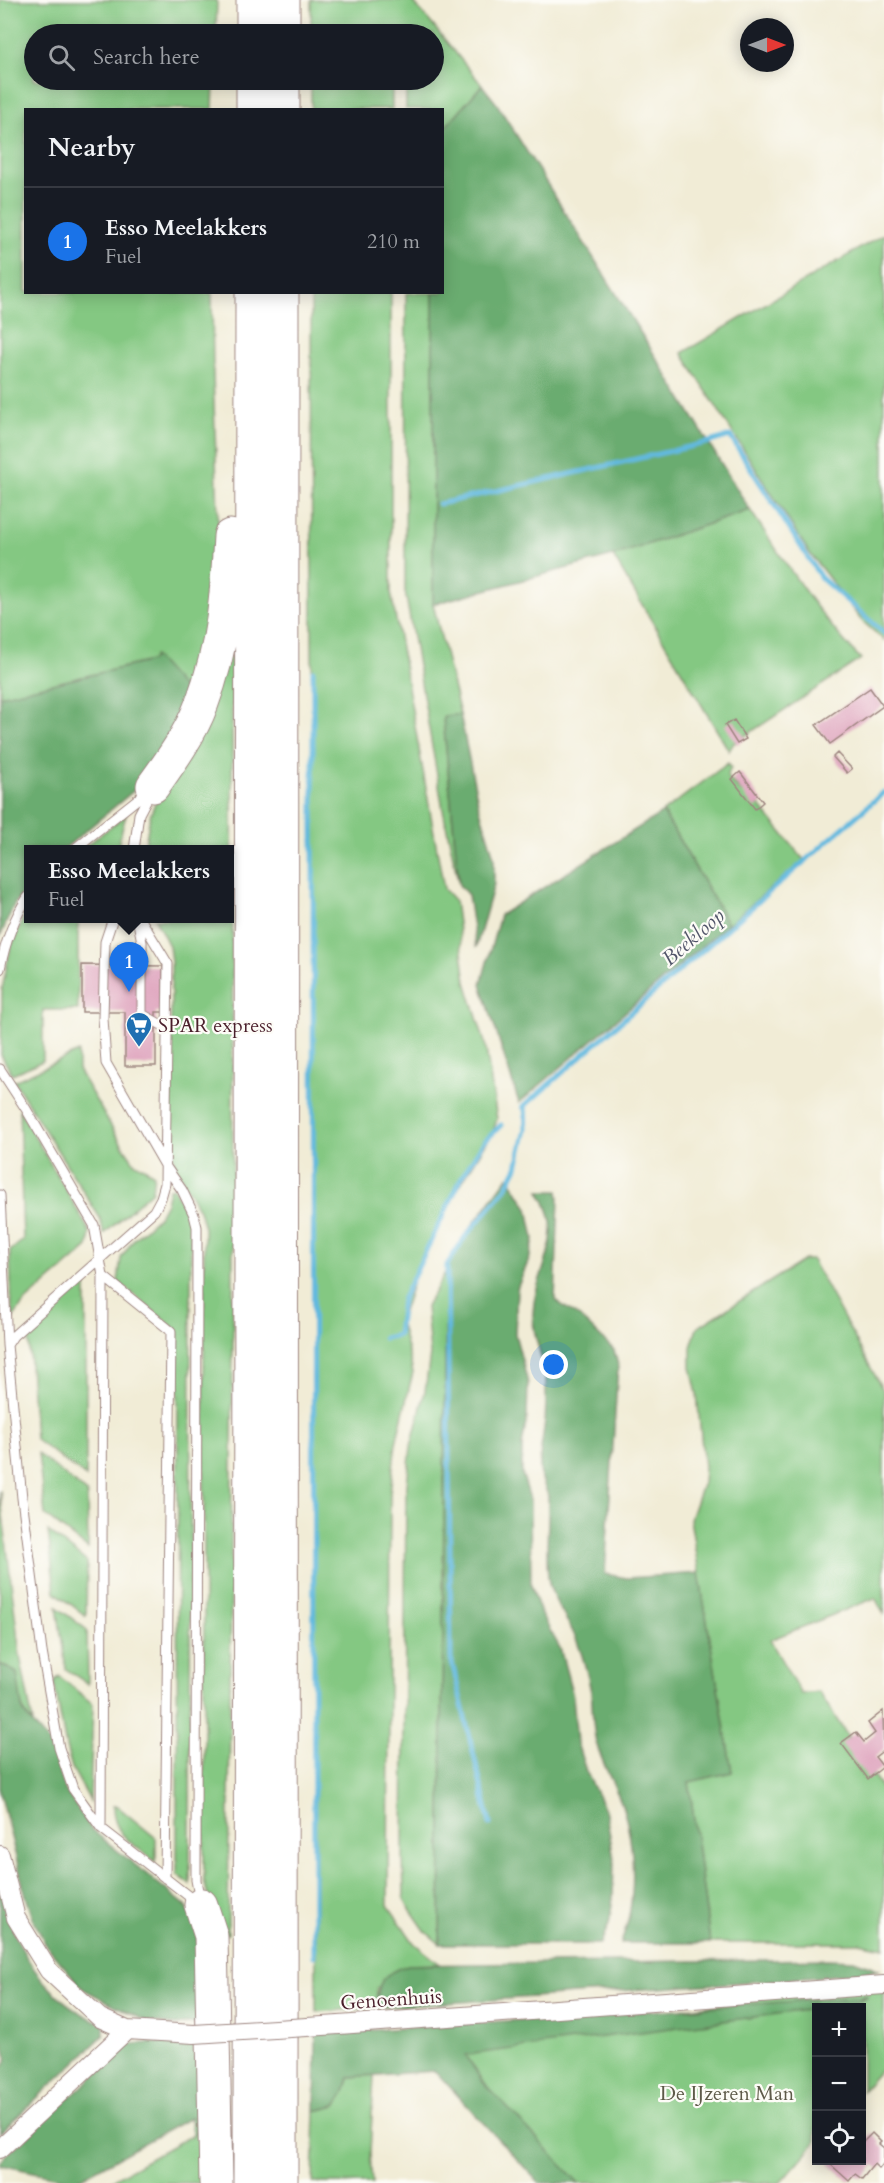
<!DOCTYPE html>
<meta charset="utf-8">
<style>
:root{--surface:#171b24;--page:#20242c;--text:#f1f3f6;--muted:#9ea1a6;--line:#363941;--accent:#1a73e8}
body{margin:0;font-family:Cardo,serif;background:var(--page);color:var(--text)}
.controls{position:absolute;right:18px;bottom:18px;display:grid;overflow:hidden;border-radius:0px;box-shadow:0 3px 15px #0003}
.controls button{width:54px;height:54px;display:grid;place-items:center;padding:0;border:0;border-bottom:2px solid var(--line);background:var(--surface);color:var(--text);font:30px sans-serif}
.compass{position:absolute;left:740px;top:18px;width:54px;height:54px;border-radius:50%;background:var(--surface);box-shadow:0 3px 15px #0003;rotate:90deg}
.you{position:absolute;left:554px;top:1365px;width:21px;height:21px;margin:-15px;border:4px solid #fff;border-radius:50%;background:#1a73e8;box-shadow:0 0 0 9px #1a73e833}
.badge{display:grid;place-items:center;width:39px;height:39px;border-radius:50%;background:var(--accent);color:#fff;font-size:20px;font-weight:700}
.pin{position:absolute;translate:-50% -50px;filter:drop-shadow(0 2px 3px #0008)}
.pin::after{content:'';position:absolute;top:32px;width:21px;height:18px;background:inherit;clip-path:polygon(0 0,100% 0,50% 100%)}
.popup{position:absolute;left:24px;top:845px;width:210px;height:78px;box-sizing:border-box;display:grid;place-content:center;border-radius:0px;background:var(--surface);filter:drop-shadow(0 2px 4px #0005);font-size:20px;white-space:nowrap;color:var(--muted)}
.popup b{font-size:22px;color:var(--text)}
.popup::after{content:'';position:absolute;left:50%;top:100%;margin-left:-12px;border:12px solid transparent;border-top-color:var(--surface)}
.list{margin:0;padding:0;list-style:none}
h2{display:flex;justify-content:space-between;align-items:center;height:78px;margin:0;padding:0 24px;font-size:26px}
h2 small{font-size:20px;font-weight:400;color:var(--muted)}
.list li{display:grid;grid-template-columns:39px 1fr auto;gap:18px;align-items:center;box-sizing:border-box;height:108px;padding:0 24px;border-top:2px solid var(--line)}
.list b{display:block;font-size:22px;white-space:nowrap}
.list p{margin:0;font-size:20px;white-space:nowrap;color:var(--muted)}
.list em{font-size:20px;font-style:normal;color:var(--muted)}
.icon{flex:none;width:33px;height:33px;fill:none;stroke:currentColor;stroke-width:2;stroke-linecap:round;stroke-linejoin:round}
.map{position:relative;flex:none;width:884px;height:2183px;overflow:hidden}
.search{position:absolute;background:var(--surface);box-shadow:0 3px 15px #0003;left:24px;top:24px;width:420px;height:66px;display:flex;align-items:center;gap:15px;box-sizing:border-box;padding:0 21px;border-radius:33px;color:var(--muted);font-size:22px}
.panel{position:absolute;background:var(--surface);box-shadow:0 3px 15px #0003;left:24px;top:108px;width:420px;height:186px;border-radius:0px}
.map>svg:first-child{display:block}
.green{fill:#84c882;stroke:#677456;stroke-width:1.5}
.forest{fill:#6bac70;stroke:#5a664e;stroke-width:1.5}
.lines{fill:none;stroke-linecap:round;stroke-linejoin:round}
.stream{stroke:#62b9df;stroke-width:5}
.building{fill:#dfa4be}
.lane-casing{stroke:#9e8680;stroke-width:11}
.street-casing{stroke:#9e8680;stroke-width:20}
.highway-casing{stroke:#9e8680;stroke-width:35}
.lane{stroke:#fff;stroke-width:9}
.street{stroke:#fff;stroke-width:18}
.highway{stroke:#fff;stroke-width:33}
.street-bridge-casing{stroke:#9e8680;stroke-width:20;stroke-linecap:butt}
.street-bridge{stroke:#fff;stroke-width:18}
.labels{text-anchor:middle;stroke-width:4.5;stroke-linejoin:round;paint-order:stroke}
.poi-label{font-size:20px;fill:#4a1f2b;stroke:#fdfcf7;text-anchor:start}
.street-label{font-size:20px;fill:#4a1f2b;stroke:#fdfcf7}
.park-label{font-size:20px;fill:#5e5a49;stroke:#fdfcf7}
.water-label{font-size:21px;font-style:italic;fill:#52556a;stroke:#fdfcf7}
</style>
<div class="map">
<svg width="884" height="2183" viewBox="0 0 884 2183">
<rect width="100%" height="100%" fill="#fdfcf7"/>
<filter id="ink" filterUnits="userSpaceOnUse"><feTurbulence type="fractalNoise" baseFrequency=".0167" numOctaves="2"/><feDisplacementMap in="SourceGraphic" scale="12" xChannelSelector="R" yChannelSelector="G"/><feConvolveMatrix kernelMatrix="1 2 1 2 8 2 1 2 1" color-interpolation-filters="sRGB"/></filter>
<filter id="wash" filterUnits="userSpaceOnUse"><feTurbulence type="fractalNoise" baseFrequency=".008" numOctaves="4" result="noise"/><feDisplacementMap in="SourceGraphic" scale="24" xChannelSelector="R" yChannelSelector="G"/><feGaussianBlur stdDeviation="1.35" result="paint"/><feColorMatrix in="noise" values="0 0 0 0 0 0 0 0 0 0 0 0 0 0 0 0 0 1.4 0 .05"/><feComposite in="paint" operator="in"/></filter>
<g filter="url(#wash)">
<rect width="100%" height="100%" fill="#f1ecd6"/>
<path class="green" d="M0,0H217L216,34H34V80H214L213,109L26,110V292L212,293L213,374L221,599L196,703L151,661L0,696Z
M311,0H412L482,85L443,130L442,110L406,109V80H434V34H311Z
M311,80H392V109H311Z
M884,234V640L861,620L808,551L682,353Z
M311,293H391V592L444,889L455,901L466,982L485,1043L497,1119L493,1132L446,1208L416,1272L400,1321L413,1372L396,1443L390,1493L388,1905L414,1943L440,1964L408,1965L377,1988L376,2008L316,2012Z
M406,293H433V604L460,714L443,718L459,885L444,815L405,591Z
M750,510C784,560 818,616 861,659L733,744L729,751L613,556Z
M232,613L233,1341L228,1934L217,1935L204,1880V1228L199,1210L175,1166L171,1140V962L169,946L155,919L230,918V850H144L150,816L161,787Z
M728,763L731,767L727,777L742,792L748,791L804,860L728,924L663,812Z
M126,815L117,849H82Z
M28,908V918L80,919L78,922V1010H43V1061L12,1074L1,1055L2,989L11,946Z
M78,1052V1070L123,1146L134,1162L154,1174L152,1191L104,1234L100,1218L14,1081Z
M19,1109L90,1232L88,1247L24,1303L12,1319L10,1251L23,1240Z
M173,1188L189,1216L191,1231L190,1885L177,1874L178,1331L118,1282L121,1258L133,1240L159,1216L166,1203L169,1189Z
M804,1260H812L884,1392V1614L875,1598L770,1640L801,1694L819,1692L884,1792V1948L859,1943H710L689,1782L732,1772L690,1519L703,1482L704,1468L697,1394L691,1367V1347L697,1328Z
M446,1271L440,1944L426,1932L404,1900L403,1850L406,1494L411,1446L425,1391L430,1354L426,1307Z
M86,1282V1477L35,1439L28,1335Z
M38,1454L87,1493L88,1549L45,1515Z
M0,1490L20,1656L33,1723C19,1710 18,1692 17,1673L0,1664Z
M48,1531L87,1562L86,1616L55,1592Z
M57,1607L87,1630L88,1684L66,1669Z
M59,1676L93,1704L90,1801L72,1768L66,1747L54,1682Z
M113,1806H117L156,1838V1862C136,1846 112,1835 113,1806Z
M884,1982V2066L862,2091V2008H816V2142L780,2183H555L436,2041Z
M374,2075L370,2153L372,2183H313L315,2111L336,2106L345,2092L349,2077Z
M207,2128L209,2183H106L192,2135Z"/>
<path class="forest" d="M482,85L497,104L659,362L750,510L613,556L433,604V293L442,292L443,130Z
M154,656L196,703L143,783L64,849L28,850V886L14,905L0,937V696L151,661Z
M460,714L478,803L494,857V884L476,948L468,895L459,885L443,717Z
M663,812L728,924L519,1103L481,984L500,915Z
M508,1177L528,1208L534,1239L530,1257L517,1289L515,1334L528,1383L527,1418L522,1445V1473L530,1499L531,1585L541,1614L560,1648L573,1696L577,1743L586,1771L605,1810L608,1825L614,1859L613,1899L609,1924L601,1944H440L446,1271L460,1242Z
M539,1191H558L559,1198L555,1300L581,1318L614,1350L618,1365L605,1574L627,1578L699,1573L732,1772L689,1782L710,1943H621C637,1902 636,1847 622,1805C614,1783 602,1764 596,1742C592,1726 593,1709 591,1692C588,1676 584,1660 578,1644C571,1622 554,1606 549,1583C545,1563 548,1535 548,1515C548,1509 548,1502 548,1496C546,1488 541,1480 540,1470C539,1453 543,1437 545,1421C546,1409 546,1396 546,1384C545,1360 532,1338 533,1313C535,1266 570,1241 539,1191Z
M0,1664L17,1673L22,1708L26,1716L52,1746L65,1790L92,1830L185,1905L196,1921L205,2023L175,2025L147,2022L83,1989L46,1945L33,1919L23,1886L0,1792Z
M0,1882C5,1902 9,1924 19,1943C36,1979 67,2011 104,2024V2035L0,2133V2074L7,2058L0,2031Z
M828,1959L854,1960L880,1970L818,1977L376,2008C378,1981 381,1974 408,1965Z
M868,1996L853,2004L466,2055L482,2081L579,2183H539L435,2071L349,2077L345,2092L336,2106L315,2111L316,2034Z
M204,2040L207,2128L192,2135L191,2117L76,2181L0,2165V2161L129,2044Z"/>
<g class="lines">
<path class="stream" d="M439,504L706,443L730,436L821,578L884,633
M313,671L314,1956
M523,1107L884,792
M384,1338L398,1335L402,1300L462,1177L483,1143L501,1125
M490,1824L451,1658L447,1265L465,1237L505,1190L517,1167L526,1129L525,1106"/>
</g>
<g id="blocks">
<path class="building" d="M870,688L883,706L830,744L816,725Z
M734,720L746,739L737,744L725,725Z
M837,753L852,769L847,773L833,757Z
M740,772L763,802L755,809L732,779Z
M82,965L163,966V1012H156V1066H125V1012H82Z
M883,1711L884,1750L875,1757L883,1767L868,1779L841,1743L856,1732L864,1742L875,1733L868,1723Z
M872,2133L881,2142L879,2144L884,2148V2163L879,2169L874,2164L862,2179L855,2174L849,2181L829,2163L831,2160H862V2143Z"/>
</g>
</g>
<g filter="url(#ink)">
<use href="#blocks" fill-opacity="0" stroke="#9e8680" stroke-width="1.5"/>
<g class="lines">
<g class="lane-casing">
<path id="lane" d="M73,850L149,790
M134,850L139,814L151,791
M113,918L105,942L103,1018L106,1063L166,1167L182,1190L194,1215L197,1227L196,1880L200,1901
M137,918L142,942V1014L167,1028
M0,969C5,943 13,919 28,897
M0,1069L26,1109L94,1225L103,1276L101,1828
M0,1195L7,1345L22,1498L42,1652L59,1748L73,1789L101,1828L196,1902
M103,1276L171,1331L165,1878
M7,1345L13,1336L154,1211L161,1198L165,1184L168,964L140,918"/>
</g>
<g class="street-casing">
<path id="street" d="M0,1855L16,1918L49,1971L100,2018L127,2030L194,2034
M339,2025L884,1985
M0,2149L127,2030"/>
</g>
<g class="highway-casing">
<path id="highway" d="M253,34V0
M283,34V0
M253,110V80
M283,110V80
M153,786C171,761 191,733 202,703C223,647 227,596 230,536
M201,1905L211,1936L216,2183
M250,2183L252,292
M281,2183L282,292"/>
</g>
<use href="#lane" class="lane"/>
<use href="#street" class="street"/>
<use href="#highway" class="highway"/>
<g class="street-bridge-casing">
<path id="street-bridge" d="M194,2034L339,2025"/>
</g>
<use href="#street-bridge" class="street-bridge"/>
</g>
</g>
<defs>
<g id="supermarket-pin" transform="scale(1.35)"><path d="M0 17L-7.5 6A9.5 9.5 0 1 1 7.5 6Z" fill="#1f6fb2" stroke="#fdfcf7"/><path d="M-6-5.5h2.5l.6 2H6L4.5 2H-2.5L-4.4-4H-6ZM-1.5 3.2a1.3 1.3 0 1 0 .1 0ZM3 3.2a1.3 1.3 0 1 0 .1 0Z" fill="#fff"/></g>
</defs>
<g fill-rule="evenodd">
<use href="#supermarket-pin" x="139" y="1025"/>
</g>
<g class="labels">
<g class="poi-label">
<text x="158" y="1032">SPAR express</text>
</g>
<g class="street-label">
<text transform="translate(391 1999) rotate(-4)" y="7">Genoenhuis</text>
</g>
<g class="park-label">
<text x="727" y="2100">De IJzeren Man</text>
</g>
<g class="water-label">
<text transform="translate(693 937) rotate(-41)" y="7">Beekloop</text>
</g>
</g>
</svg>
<div class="controls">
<button>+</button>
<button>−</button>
<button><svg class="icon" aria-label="locate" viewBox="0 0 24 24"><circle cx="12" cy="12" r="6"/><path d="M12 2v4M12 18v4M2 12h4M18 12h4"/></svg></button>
</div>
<svg class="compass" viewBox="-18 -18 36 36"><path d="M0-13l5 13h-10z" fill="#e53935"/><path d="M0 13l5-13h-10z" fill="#9ea1a6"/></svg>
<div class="you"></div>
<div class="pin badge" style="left:129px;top:992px">1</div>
<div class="popup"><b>Esso Meelakkers</b>Fuel</div>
<div class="search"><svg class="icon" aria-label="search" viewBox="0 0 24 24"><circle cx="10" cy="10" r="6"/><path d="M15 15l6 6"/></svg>Search here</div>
<section class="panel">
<h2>Nearby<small></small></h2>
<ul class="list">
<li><span class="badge">1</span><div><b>Esso Meelakkers</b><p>Fuel</p></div><em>210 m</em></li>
</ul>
</section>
</div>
